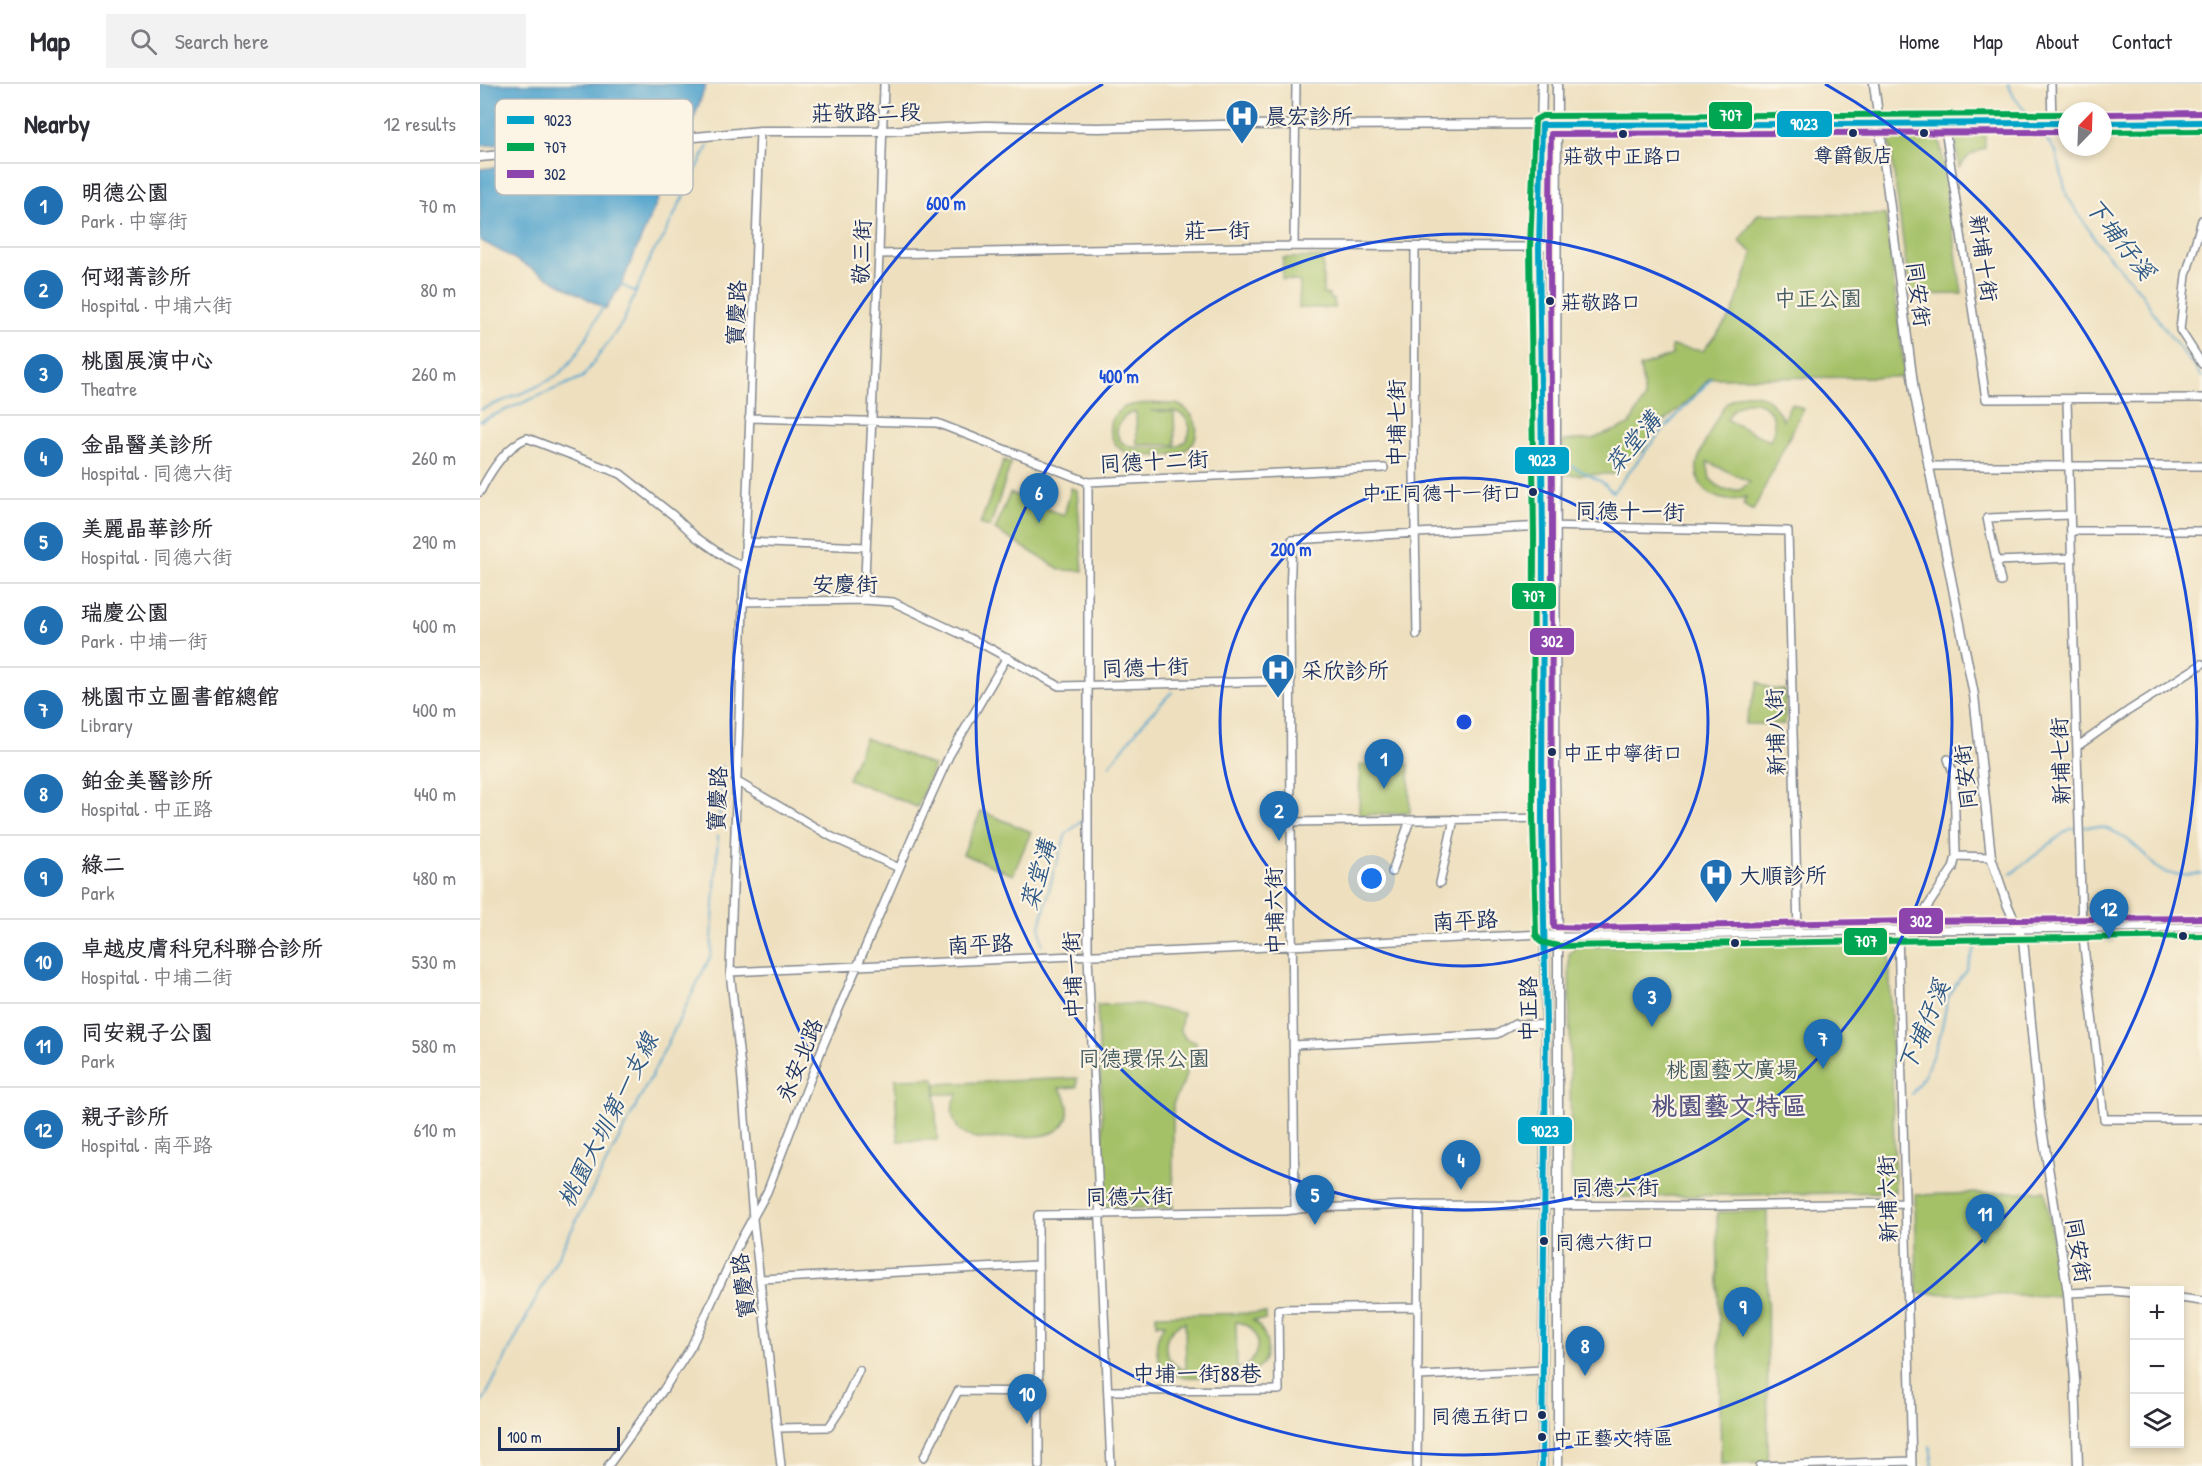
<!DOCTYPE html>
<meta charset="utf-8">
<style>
:root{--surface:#fff;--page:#f2f2f3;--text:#2b2b33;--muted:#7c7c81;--line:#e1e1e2;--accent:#1f6fb2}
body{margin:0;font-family:"Patrick Hand","LXGW WenKai TC",sans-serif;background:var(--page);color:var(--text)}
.controls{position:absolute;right:18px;bottom:18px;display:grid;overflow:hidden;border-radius:0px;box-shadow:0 3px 9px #0003}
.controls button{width:54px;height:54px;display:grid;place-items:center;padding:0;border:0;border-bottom:2px solid var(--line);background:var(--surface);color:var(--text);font:30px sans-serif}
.compass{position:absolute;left:1578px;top:18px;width:54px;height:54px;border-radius:50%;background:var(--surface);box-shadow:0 3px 9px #0003;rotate:23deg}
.scale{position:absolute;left:18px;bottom:15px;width:122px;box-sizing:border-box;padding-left:6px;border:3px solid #1b2f5e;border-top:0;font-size:16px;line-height:21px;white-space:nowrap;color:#1b2f5e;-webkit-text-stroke:4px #fcf5e5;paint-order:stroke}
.you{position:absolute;left:892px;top:795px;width:21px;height:21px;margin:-15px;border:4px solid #fff;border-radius:50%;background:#1a73e8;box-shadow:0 0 0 9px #1a73e833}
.badge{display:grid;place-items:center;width:39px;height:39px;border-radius:50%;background:var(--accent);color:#fff;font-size:20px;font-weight:700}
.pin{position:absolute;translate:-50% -50px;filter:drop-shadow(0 2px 3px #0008)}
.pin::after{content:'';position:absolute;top:32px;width:21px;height:18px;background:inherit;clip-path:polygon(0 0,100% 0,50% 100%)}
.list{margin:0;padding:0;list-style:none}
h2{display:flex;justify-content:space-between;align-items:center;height:78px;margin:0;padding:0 24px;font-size:26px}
h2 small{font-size:20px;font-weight:400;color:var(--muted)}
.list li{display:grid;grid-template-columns:39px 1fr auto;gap:18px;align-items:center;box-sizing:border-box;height:84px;padding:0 24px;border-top:2px solid var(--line)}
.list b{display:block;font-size:22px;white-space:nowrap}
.list p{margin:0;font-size:20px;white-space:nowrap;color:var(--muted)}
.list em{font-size:20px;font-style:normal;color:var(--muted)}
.icon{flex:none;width:33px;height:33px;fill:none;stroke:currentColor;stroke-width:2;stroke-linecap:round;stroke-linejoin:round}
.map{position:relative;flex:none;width:1722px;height:1382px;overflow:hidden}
header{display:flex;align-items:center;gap:36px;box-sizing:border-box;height:84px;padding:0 30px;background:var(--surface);border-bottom:2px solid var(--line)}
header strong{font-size:28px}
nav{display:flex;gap:33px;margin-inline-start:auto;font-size:21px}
.search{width:420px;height:54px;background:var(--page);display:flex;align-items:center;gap:15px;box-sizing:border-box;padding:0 21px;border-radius:0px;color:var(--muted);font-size:22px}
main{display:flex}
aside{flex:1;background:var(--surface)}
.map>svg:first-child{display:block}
.green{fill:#a4c168;stroke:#607863;stroke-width:1.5;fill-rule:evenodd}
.water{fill:#52a4cd;stroke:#366a96;stroke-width:1.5}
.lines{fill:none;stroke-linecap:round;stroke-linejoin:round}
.stream{stroke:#52a4cd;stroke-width:2}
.minor-casing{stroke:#84888e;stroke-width:10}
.tertiary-casing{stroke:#84888e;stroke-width:11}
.minor{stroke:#fff;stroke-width:7}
.tertiary{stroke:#fff;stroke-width:8}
.bus-1-casing{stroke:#fcf5e5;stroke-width:10}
.bus-2-casing{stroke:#fcf5e5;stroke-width:10}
.bus-3-casing{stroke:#fcf5e5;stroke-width:10}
.bus-1{stroke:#01a3c8;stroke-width:6}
.bus-2{stroke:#00a651;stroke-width:6}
.bus-3{stroke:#8e44ad;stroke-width:6}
.ring{fill:none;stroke:#1d4ed8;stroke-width:3}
.bus-dot{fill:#1b2f5e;stroke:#fcf5e5;stroke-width:2}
.labels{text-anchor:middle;stroke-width:4.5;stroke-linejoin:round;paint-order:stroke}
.bus-label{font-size:20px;fill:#1b2f5e;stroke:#fcf5e5;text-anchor:start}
.street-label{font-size:22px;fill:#1b2f5e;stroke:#fcf5e5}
.poi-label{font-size:22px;fill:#1b2f5e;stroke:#fcf5e5;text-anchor:start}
.park-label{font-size:22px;fill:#445b61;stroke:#fcf5e5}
.water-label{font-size:24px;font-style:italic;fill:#2e5885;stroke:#fcf5e5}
.quarter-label{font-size:26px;font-weight:bold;fill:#565482;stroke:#fcf5e5}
.key{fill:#fcf5e5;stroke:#b8babc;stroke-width:1.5}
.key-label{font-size:16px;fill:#1b2f5e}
.centre{fill:#1d4ed8;stroke:#fcf5e5;stroke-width:3}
.ring-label{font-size:18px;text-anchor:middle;font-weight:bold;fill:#1d4ed8;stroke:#fcf5e5;stroke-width:4.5;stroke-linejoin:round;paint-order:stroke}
.line-badge{stroke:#fcf5e5;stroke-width:2}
.badge-label{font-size:16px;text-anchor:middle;font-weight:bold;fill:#fff}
</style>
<header>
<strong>Map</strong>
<div class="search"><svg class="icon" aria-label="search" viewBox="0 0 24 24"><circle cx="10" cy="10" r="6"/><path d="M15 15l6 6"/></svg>Search here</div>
<nav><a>Home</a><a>Map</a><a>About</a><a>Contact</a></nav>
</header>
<main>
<aside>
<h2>Nearby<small>12 results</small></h2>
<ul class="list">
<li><span class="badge">1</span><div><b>明德公園</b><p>Park · 中寧街</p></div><em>70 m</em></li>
<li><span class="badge">2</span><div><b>何翊菁診所</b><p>Hospital · 中埔六街</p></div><em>80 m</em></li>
<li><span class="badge">3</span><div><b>桃園展演中心</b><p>Theatre</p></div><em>260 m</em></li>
<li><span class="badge">4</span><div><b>金晶醫美診所</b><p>Hospital · 同德六街</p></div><em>260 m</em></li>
<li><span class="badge">5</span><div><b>美麗晶華診所</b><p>Hospital · 同德六街</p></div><em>290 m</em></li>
<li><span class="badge">6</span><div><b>瑞慶公園</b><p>Park · 中埔一街</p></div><em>400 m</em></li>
<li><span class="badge">7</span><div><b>桃園市立圖書館總館</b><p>Library</p></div><em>400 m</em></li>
<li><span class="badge">8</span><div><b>鉑金美醫診所</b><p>Hospital · 中正路</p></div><em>440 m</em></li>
<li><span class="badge">9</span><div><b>綠二</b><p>Park</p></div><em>480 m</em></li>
<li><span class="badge">10</span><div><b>卓越皮膚科兒科聯合診所</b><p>Hospital · 中埔二街</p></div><em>530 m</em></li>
<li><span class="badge">11</span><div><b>同安親子公園</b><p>Park</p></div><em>580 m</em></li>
<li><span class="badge">12</span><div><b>親子診所</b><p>Hospital · 南平路</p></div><em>610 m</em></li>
</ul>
</aside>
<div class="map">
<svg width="1722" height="1382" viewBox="0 0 1722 1382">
<rect width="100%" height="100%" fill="#fcf5e5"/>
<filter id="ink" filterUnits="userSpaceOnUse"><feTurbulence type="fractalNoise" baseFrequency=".0167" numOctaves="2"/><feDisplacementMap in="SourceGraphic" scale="12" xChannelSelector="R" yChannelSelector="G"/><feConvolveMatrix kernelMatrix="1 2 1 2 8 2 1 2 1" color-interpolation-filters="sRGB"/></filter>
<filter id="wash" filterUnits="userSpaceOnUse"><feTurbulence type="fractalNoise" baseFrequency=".008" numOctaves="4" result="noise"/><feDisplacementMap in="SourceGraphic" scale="24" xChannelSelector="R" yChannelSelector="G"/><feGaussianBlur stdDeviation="1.35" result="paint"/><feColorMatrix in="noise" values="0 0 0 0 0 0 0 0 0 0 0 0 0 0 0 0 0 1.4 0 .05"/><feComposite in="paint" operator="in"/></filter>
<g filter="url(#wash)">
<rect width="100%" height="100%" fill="#eee0bf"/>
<path class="green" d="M1459,51L1482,210L1430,211L1409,52Z
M1475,52H1505V64L1490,71L1479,83Z
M1278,130L1406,131L1425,293L1230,294L1206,319L1172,348L1163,366L1144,377L1134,390L1085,391L1083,357L1112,355L1149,341L1165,314L1160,283L1192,271L1191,262L1223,267L1252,230L1273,169L1259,157Z
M843,173V210L849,211V214L854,216L855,224H819L820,198L802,195L803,174Z
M1264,310C1285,308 1294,319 1303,336L1311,319L1323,325L1273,427L1263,421L1266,413C1244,422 1215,410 1217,382C1217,372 1240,326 1247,319C1252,314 1258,312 1264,310ZM1266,318C1291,316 1300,336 1290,357L1247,336L1252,326ZM1227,378H1228L1270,398L1260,406H1243L1230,395Z
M696,320C718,327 726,356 702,368C694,373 662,372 652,370C628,366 622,333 645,323C660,317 681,320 696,320ZM670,327C687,327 706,323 710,344C709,351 708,356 702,360C695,365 654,366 646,361C629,351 639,330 656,328L657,361H695L694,328Z
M524,376L531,379L510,443L500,440Z
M591,404L597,406L603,487L581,486L515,446L530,409L584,432Z
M1278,598L1291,605L1305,606V640H1265Z
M385,654L454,682L437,723L368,695Z
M929,680L930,729L879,731L880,681Z
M501,727L551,748L533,791L483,770Z
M1409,857L1415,1108L1098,1114L1091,1104V1089L1089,870L1095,863Z
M655,920L703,929L700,946L706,955L717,958L710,973L704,997L693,1020V1124L626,1125L617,921Z
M455,994L457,1056L418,1057L415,995Z
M597,994V1003L579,1004C591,1017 593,1038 576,1047C564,1054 547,1052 535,1053C514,1054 482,1062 474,1036C470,1026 473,1018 478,1010H456V1000Z
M1565,1107L1582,1212L1437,1209L1435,1111Z
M1287,1127L1288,1379L1241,1380L1237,1128Z
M786,1229V1236H773C782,1244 788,1253 787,1265C785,1294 754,1293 732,1293C722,1293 710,1294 699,1292C674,1286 671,1258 685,1240H676V1231ZM705,1238L706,1285L705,1286C680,1278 679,1246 705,1238ZM756,1238C784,1240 784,1280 757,1285Z"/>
<path class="water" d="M0,0H226L211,43L0,62Z
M199,67L141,201L126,225L0,156V85Z"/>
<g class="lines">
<path class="stream" d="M1528,0L1534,13L1552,36
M1557,43L1576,68L1587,112L1619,161L1660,207L1680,239L1722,293
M141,201L156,208
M0,326C23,316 61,304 80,289C99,273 110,245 123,223
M0,337L103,293L143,238L173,168L181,158L228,62
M1092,382L1122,398L1133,408L1175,355L1231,295
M629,682L666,635L692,608
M239,738L242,681
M1602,743C1627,739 1647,753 1664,770C1669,775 1674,782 1680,786C1691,793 1710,790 1722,790
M1531,790L1589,745L1597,744
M562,861L560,842L574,787L586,750L603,736
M1431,1011L1445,990L1460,952L1468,914L1479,896L1486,888L1499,853
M0,1323L174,987L231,871L238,752
M1450,1362L1453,1382"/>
</g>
</g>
<g filter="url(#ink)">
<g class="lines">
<g class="minor-casing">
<path id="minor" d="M1571,0L1572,39
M1464,38L1506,315L1722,314
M280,47L250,888L261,984L273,1135L301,1382
M1722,136L1706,191L1700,246L1722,280
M814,162L816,0
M935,164L934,385L937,551
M399,170L814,162L1076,163
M1587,316L1602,845L1624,1035H1722
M269,334L457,339L608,398L904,384
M1448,382H1722
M608,398V872L631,1382
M0,408C10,388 25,363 47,354L141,390L194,432L216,453L246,474L264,483
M1591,447H1722
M265,458L386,463
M1517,477L1592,474
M1521,498L1507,434L1590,431
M384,516L399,170L404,0
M262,518L384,516L413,518L504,561L579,602L811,597
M1598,662L1648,627L1722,580
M1468,675L1474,691L1476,772L1511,773
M256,697L352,753L419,784
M811,738L1076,734
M912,788L930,736
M960,799L974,735
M1432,846L1473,784L1476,772
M1418,847L1432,1382
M250,888L1065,850L1078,853H1115L1432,846L1722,843
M814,961L1017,950L1035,940L1066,941
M815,1126L811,738L810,510L812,456L1063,442L1308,447L1318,849
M281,1195L558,1181
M1588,1209L1634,1207L1654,1209
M1700,1214L1722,1217
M939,1292L1062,1286
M629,1307L799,1306L798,1225L939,1223
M297,1344L349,1343L361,1325L379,1286
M444,1373L478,1307L559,1308
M128,1382L184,1305L211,1263L259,1159L287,1108L343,962L433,752L469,672L527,573
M559,1382L558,1131L805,1127L827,1124L939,1121L1234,1122L1425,1119
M937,1382L939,1121
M1280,1382L1432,1377"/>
</g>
<g class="tertiary-casing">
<path id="tertiary" d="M1077,0L1075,690L1078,853V1382
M1394,0L1434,307L1494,611L1511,773L1527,820L1543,856L1560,1032L1588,1209L1595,1296L1598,1382
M1623,39L1722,38
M0,73L280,47H404L506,42L618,44L742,41L1587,39
M1062,1382L1066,941L1062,734L1063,452L1059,164L1062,0"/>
</g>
<use href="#minor" class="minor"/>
<use href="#tertiary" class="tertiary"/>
<g class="bus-1-casing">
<path id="bus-1" d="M1623,39L1722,38
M1062,41L1587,39
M1062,41L1059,164L1063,452L1062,734L1066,941L1062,1382"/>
</g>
<g class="bus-2-casing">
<path id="bus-2" d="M1587,30L1062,32L1055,36L1050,164L1054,452L1053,734L1056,851L1061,858L1078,862L1722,852
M1623,48L1722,47"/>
</g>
<g class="bus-3-casing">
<path id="bus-3" d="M1623,30L1722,29
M1587,48L1071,50C1068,184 1072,319 1072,453C1072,583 1070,713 1074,843L1115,844L1432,837L1722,834"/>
</g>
<use href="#bus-1" class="bus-1"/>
<use href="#bus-2" class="bus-2"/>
<use href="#bus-3" class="bus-3"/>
</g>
</g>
<g class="ring">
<circle cx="984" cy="638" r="244"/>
<circle cx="984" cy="638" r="488"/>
<path d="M1345 0A733 733 0 1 1 623 0"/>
</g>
<defs>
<g id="hospital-pin" transform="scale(1.725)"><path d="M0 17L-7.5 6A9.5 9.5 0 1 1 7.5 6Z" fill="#1f6fb2" stroke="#fcf5e5"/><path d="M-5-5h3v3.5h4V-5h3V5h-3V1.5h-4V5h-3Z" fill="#fff"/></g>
</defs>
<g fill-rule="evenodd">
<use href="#hospital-pin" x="762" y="32"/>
<use href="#hospital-pin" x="798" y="586"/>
<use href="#hospital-pin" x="1236" y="791"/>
</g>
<g class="bus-dot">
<circle cx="1373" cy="49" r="5"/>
<circle cx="1444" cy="49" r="5"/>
<circle cx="1143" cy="50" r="5"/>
<circle cx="1070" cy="217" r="5"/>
<circle cx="1053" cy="408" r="5"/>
<circle cx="1072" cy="668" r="5"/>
<circle cx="1703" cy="852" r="5"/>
<circle cx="1255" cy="859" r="5"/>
<circle cx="1064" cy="1157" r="5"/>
<circle cx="1062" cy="1331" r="5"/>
<circle cx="1062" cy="1353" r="5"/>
</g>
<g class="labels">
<g class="bus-label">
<text x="1373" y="78" text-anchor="middle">尊爵飯店</text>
<text x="1143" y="79" text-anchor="middle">莊敬中正路口</text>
<text x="1081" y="225">莊敬路口</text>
<text x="1042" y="416" text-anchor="end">中正同德十一街口</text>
<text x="1083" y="676">中正中寧街口</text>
<text x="1075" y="1165">同德六街口</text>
<text x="1051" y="1339" text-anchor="end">同德五街口</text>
<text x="1073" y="1361">中正藝文特區</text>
</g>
<g class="street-label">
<text transform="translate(386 28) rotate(-1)" y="8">莊敬路二段</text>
<text transform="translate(737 146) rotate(-1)" y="8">莊一街</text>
<text transform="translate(381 168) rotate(-88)" y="8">敬三街</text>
<text transform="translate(1504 174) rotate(82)" y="8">新埔十街</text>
<text transform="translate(1439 210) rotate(83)" y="8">同安街</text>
<text transform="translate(256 229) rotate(-88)" y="8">寶慶路</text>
<text transform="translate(916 339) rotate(-90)" y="8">中埔七街</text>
<text transform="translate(674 377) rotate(-3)" y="8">同德十二街</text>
<text transform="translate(1150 427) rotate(1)" y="8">同德十一街</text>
<text x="365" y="508">安慶街</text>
<text transform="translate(665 583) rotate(-2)" y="8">同德十街</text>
<text transform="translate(1295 648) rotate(-92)" y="8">新埔八街</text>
<text transform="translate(1580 677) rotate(-92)" y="8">新埔七街</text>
<text transform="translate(1485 693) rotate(-96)" y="8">同安街</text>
<text transform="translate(237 715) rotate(-88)" y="8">寶慶路</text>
<text transform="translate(794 827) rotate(-91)" y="8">中埔六街</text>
<text transform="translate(985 836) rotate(-3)" y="8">南平路</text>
<text transform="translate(500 860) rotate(-3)" y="8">南平路</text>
<text transform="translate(592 891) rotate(-92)" y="8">中埔一街</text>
<text transform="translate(1048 925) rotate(-90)" y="8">中正路</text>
<text transform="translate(319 976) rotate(-68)" y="8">永安北路</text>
<text x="1135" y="1111">同德六街</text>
<text transform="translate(649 1112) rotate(-1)" y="8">同德六街</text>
<text transform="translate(1407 1115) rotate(-92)" y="8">新埔六街</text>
<text transform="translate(1599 1166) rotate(81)" y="8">同安街</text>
<text transform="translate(263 1202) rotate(-97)" y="8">寶慶路</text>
<text x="717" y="1297">中埔一街88巷</text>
</g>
<g class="poi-label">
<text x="785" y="40">晨宏診所</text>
<text x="821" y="594">采欣診所</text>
<text x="1259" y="799">大順診所</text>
</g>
<g class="park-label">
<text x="1338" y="222">中正公園</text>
<text x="664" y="982">同德環保公園</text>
<text x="1252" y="993">桃園藝文廣場</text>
</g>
<g class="water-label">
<text transform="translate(1640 155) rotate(52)" y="8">下埔仔溪</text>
<text transform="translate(1153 359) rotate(-50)" y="8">菜堂溝</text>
<text transform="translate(558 791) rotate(-74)" y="8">菜堂溝</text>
<text transform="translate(1444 942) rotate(-67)" y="8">下埔仔溪</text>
<text transform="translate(128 1036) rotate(-63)" y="8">桃園大圳第一支線</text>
</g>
<g class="quarter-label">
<text x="1249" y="1031">桃園藝文特區</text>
</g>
</g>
<rect x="15" y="15" width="198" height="96" rx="9" class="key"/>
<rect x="27" y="32" width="27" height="8" fill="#01a3c8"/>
<rect x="27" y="59" width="27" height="8" fill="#00a651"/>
<rect x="27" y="86" width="27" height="8" fill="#8e44ad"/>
<g class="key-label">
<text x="64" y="42">9023</text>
<text x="64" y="69">707</text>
<text x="64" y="96">302</text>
</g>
<circle cx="984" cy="638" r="9" class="centre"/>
<g class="ring-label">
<text x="466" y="126">600 m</text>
<text x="639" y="299">400 m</text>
<text x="811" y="472">200 m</text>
</g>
<g class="line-badge">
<rect x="1228" y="17" width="45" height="29" rx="6" fill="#00a651"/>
<rect x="1296" y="26" width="57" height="28" rx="6" fill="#01a3c8"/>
<rect x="1034" y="362" width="56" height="29" rx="6" fill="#01a3c8"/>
<rect x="1031" y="498" width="46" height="28" rx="6" fill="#00a651"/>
<rect x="1049" y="543" width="46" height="29" rx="6" fill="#8e44ad"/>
<rect x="1418" y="823" width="46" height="28" rx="6" fill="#8e44ad"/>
<rect x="1363" y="843" width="45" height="29" rx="6" fill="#00a651"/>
<rect x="1037" y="1032" width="56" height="29" rx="6" fill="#01a3c8"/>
</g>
<g class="badge-label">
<text x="1251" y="37">707</text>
<text x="1324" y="46">9023</text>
<text x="1062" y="382">9023</text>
<text x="1054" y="518">707</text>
<text x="1072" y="563">302</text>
<text x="1441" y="843">302</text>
<text x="1386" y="863">707</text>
<text x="1065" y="1053">9023</text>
</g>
</svg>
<div class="controls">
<button>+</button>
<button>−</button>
<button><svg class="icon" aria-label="layers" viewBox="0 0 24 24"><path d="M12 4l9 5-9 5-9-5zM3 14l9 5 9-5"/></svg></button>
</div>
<svg class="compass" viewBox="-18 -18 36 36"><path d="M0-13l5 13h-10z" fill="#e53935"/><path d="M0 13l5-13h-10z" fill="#7c7c81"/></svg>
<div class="scale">100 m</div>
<div class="you"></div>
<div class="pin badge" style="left:904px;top:705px">1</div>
<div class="pin badge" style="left:799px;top:757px">2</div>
<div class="pin badge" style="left:1172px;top:943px">3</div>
<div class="pin badge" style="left:981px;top:1106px">4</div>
<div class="pin badge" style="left:835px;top:1141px">5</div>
<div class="pin badge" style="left:559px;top:439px">6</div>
<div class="pin badge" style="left:1343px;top:985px">7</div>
<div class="pin badge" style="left:1105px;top:1292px">8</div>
<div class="pin badge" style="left:1263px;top:1253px">9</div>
<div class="pin badge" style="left:547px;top:1340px">10</div>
<div class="pin badge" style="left:1505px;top:1160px">11</div>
<div class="pin badge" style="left:1629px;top:855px">12</div>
</div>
</main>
